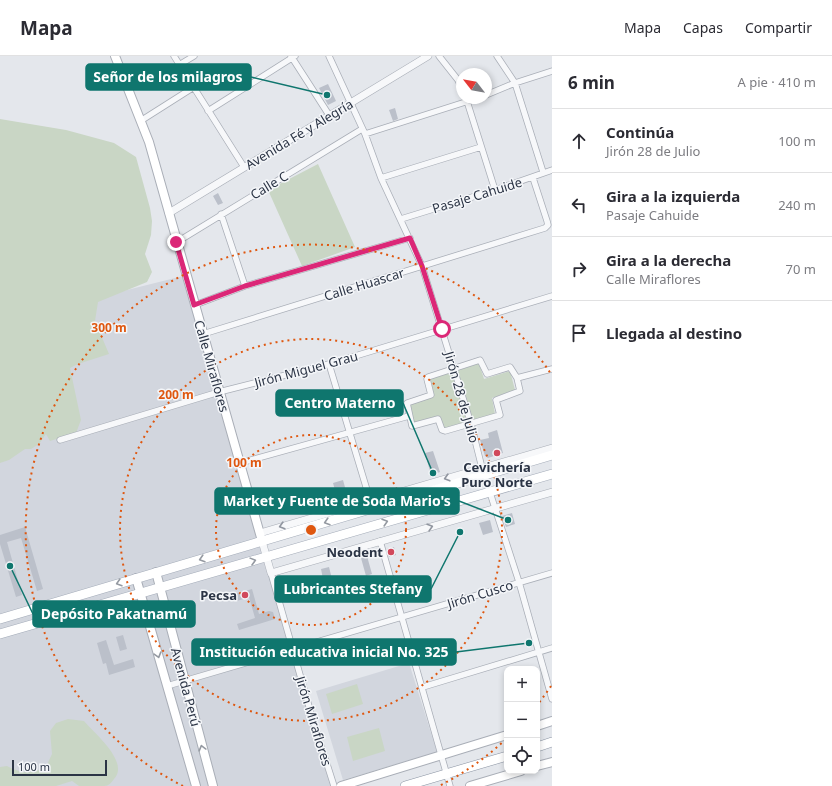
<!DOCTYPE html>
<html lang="es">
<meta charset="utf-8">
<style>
:root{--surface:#fff;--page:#f7f7f7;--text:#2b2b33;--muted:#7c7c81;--line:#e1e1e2}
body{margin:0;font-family:"Noto Sans",sans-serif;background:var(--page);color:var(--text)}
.controls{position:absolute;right:12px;bottom:12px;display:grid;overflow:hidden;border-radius:8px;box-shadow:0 2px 6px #0003}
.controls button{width:36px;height:36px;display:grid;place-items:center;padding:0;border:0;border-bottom:1px solid var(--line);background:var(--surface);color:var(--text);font:20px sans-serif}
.compass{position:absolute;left:456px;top:12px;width:36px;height:36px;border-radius:50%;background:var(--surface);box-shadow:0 2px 6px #0003;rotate:301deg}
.scale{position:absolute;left:12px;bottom:10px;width:95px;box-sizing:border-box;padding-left:4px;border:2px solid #2b3445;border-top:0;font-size:11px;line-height:14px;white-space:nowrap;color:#2b3445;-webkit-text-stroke:3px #f4f6f9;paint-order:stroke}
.stop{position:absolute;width:12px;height:12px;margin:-9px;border:3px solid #db2777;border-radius:50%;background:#fff}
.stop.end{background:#db2777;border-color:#fff;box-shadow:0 1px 4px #0008}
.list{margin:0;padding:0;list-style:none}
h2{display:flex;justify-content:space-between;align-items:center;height:52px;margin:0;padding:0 16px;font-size:17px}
h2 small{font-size:13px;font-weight:400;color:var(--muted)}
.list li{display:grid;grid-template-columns:26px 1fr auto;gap:12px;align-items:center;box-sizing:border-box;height:64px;padding:0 16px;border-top:1px solid var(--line)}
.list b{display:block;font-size:15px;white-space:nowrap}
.list p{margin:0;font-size:13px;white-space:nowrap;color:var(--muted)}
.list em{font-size:13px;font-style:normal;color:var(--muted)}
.icon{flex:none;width:22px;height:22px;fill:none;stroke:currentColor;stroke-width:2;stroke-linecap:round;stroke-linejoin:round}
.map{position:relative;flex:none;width:552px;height:730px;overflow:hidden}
header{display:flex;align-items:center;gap:24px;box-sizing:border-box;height:56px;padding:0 20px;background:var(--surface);border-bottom:1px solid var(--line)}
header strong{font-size:19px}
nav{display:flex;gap:22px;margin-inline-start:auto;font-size:14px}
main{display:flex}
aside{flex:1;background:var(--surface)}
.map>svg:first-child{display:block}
.built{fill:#d2d6de}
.green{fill:#c9d6c5}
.building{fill:#bbc0ca}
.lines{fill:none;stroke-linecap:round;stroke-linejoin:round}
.minor-casing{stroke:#a9aeb7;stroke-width:7}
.tertiary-casing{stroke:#a9aeb7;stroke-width:8}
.secondary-casing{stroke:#a9aeb7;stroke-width:10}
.primary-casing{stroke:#a3abb8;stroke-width:10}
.trunk-casing{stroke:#8b94a3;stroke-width:10}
.minor{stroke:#f7f8fa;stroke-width:5.5}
.tertiary{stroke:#f7f8fa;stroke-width:7}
.secondary{stroke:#fff;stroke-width:8}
.primary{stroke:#fff;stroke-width:9}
.trunk{stroke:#fff;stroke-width:9}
.oneway{stroke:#9196a0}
.oneway2{stroke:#959aa2}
.route{stroke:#db2777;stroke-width:5}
.ring{fill:none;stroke:#df570f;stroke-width:2;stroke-dasharray:2 4}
.poi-dot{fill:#d1495b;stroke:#f4f6f9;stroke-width:1.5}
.labels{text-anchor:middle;stroke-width:3;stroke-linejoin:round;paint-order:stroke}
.street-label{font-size:13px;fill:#2b3445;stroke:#f4f6f9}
.poi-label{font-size:13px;font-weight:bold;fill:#2b3445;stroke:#f4f6f9;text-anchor:end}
.centre{fill:#df570f;stroke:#f4f6f9;stroke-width:2}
.ring-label{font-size:12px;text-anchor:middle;font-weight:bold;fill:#df570f;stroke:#f4f6f9;stroke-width:3;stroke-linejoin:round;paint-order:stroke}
.leader{fill:none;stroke:#0f766e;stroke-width:1.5}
.callout-dot{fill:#0f766e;stroke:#f4f6f9;stroke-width:1.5}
.callout{fill:#0f766e;stroke:#0f766e;stroke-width:1.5}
.callout-label{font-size:14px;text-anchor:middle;font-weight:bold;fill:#fff}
</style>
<header>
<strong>Mapa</strong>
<nav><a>Mapa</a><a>Capas</a><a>Compartir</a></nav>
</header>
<main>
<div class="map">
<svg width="552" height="730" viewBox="0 0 552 730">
<rect width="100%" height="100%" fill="#e4e7ec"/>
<path class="built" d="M183,220L331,730H0V330L87,244Z
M409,607L437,696L343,724L316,635Z"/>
<path class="green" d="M0,63L66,74L114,87L136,101L150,152L152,165L151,179L145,198L152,216L147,226L98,246L95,265L109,298L78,308L70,312L81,364L76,377L50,385L46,378L39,388L31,393H25L9,404L0,407Z
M318,108L355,191L302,210L268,134Z
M479,307L484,323L510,315L515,334L492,342L495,358L444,373L440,360L413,368L408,348L433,340L429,323Z
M357,628L363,648L332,658L326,638Z
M68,663L84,665C94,677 130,706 114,723C111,727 109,730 104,730H79L72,725L56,730H0V711L7,710C21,718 32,718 46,711L52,698L50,675L56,667Z
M379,672L385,695L353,705L347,681Z"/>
<path class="building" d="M328,28L336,45L328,49L319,32Z
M395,52L398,63L393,65L389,54Z
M218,137L223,147L218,149L213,140Z
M497,374L503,397L488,402L485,400L480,384L489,382L488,377Z
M433,395L440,416L431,419L425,397Z
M343,424L348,442L338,445L333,427Z
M512,457L515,468L506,471L502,460Z
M490,464L493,476L483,479L479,467Z
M25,471L43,533L37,535L21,482L7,486L22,539L16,541L0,488V479Z
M394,491L396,499L389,501L387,493Z
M367,500L372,518L366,520L361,502Z
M329,511L334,531L325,533L321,513Z
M252,533L259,558L269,555L273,556L275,563L239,574L237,568L255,562L249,541L237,545L235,538Z
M123,579L127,593L120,595L116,581Z
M106,584L114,609L133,603L135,611L109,619L106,607L103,608L97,587Z"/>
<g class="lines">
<g class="minor-casing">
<path id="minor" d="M174,0L244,111
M291,0L329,59
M329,0L365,78L381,122L422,210L471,368L482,412L519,526L552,643
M439,0L458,24L462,33
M497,0L515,27L543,116
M179,9L194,0
M486,39L515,27L552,15
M466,42L495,134
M208,55L295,0
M142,64L194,31
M365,78L478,42
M381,122L481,91
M221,158L245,230
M401,163L495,134L552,114
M177,186L362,73
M195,249L245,230L410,182
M203,278L545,172L548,169L547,165L533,122
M480,304L487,318L510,311L517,322L520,335L496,344L500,359L445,375L442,374L438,363L412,370L407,347L431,339L427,323L428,321Z
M329,308L370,444
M517,322L552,313
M60,384L219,336L329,308L552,240
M240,407L409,360
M380,485L450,730
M271,517L312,661L334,730
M167,630L552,517
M423,631L552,592"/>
</g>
<g class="tertiary-casing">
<path id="tertiary" d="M169,157L428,0
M260,477L552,392
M262,485L271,517L552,436"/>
</g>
<g class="secondary-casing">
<path id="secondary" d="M115,0L149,86L262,485
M156,516L213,730
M136,522L196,730
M537,670L552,665
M537,710L552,706
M341,730L507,679
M470,730L521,715"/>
</g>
<g class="primary-casing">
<path id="primary" d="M0,563L552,399
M0,578L552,418"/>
</g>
<g class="trunk-casing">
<path id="trunk" d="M537,691L552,686
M405,730L507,700"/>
</g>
<use href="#minor" class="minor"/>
<use href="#tertiary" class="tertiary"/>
<use href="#secondary" class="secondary"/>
<use href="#primary" class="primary"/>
<use href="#trunk" class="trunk"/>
</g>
<defs><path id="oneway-chevron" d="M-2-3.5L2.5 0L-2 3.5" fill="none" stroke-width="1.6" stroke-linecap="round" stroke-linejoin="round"/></defs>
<g class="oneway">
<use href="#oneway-chevron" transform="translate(447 422) rotate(164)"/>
<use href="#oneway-chevron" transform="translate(282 470) rotate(164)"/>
<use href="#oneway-chevron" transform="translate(430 471) rotate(-16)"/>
</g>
<g class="oneway2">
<use href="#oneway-chevron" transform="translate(327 466) rotate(163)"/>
<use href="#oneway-chevron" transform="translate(385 466) rotate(-17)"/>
<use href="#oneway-chevron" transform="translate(202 503) rotate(163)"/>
<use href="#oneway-chevron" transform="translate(253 505) rotate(-15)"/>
<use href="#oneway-chevron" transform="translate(119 527) rotate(163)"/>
<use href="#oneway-chevron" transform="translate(158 599) rotate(74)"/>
<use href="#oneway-chevron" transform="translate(202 692) rotate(-105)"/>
</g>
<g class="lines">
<path class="route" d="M176,186L194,249L245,230L410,182L422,210L442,273"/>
</g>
<g class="ring">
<circle cx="311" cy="474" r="95"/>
<circle cx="311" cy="474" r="191"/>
<path d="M551 630A286 286 0 0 1 538 648M506 683A286 286 0 0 1 439 730M183 730A286 286 0 1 1 551 318"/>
</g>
<g class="poi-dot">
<circle cx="497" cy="397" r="4"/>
<circle cx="391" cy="496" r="4"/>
<circle cx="245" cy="539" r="4"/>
</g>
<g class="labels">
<g class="street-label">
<text transform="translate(299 78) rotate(-31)" y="5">Avenida Fé y Alegría</text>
<text transform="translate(269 129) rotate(-31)" y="5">Calle C</text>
<text transform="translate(477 139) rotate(-17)" y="5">Pasaje Cahuide</text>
<text transform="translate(364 228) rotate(-17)" y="5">Calle Huascar</text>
<text transform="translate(212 310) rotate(74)" y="5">Calle Miraflores</text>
<text transform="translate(306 313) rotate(-15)" y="5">Jirón Miguel Grau</text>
<text transform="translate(462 341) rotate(74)" y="5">Jirón 28 de Julio</text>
<text transform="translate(480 538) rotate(-17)" y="5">Jirón Cusco</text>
<text transform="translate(186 631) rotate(75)" y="5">Avenida Perú</text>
<text transform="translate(314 665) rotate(73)" y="5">Jirón Miraflores</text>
</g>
<g class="poi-label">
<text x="497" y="416" text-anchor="middle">Cevichería<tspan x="497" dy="15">Puro Norte</tspan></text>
<text x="383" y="501">Neodent</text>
<text x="237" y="544">Pecsa</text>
</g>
</g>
<circle cx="311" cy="474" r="6" class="centre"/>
<g class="ring-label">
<text x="109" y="276">300 m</text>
<text x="176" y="343">200 m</text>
<text x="244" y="411">100 m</text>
</g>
<path class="leader" d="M327 39L251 21M433 417L403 347M508 464L459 445M460 476L431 533M10 510L33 558M529 587L456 596"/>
<g class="callout-dot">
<circle cx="327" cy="39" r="4"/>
<circle cx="433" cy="417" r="4"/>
<circle cx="508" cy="464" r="4"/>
<circle cx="460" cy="476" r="4"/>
<circle cx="10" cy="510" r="4"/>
<circle cx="529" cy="587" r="4"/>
</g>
<g class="callout">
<rect x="86" y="8" width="165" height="26" rx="4"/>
<rect x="276" y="334" width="127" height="26" rx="4"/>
<rect x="215" y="432" width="244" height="26" rx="4"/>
<rect x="275" y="520" width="156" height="26" rx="4"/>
<rect x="33" y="545" width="162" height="26" rx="4"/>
<rect x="192" y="583" width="264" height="26" rx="4"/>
</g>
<g class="callout-label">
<text x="168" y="26">Señor de los milagros</text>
<text x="340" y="352">Centro Materno</text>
<text x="337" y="450">Market y Fuente de Soda Mario's</text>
<text x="353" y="538">Lubricantes Stefany</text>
<text x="114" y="563">Depósito Pakatnamú</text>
<text x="324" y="601">Institución educativa inicial No. 325</text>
</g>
</svg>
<div class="controls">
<button>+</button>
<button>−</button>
<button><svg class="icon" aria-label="locate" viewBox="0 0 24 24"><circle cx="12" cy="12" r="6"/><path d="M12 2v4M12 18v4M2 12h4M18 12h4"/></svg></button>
</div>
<svg class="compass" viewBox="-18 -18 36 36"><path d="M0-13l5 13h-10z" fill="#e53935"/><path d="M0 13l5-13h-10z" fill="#7c7c81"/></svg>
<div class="scale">100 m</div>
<div class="stop" style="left:442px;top:273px"></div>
<div class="stop end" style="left:176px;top:186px"></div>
</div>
<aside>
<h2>6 min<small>A pie · 410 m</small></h2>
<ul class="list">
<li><svg class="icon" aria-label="ahead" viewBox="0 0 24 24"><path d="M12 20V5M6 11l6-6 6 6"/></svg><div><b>Continúa</b><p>Jirón 28 de Julio</p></div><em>100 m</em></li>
<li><svg class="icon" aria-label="left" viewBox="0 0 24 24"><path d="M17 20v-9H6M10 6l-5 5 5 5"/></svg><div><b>Gira a la izquierda</b><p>Pasaje Cahuide</p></div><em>240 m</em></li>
<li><svg class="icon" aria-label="right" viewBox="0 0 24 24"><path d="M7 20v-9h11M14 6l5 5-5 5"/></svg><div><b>Gira a la derecha</b><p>Calle Miraflores</p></div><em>70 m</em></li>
<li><svg class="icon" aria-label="arrive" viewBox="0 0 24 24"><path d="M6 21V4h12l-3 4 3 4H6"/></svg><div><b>Llegada al destino</b></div></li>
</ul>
</aside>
</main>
